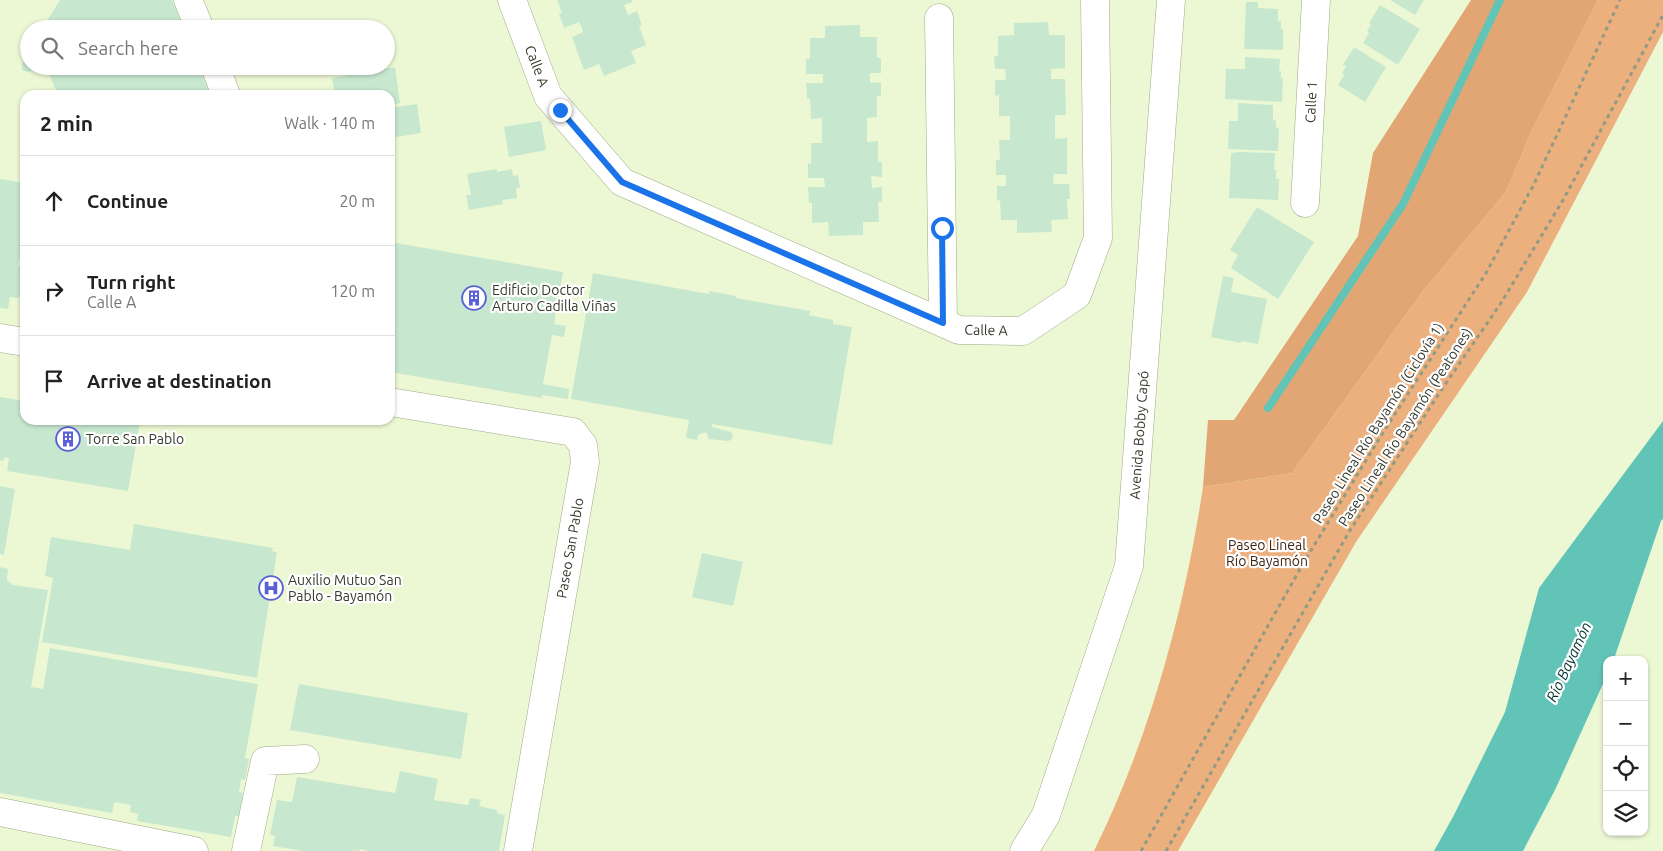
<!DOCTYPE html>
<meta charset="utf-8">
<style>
:root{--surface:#fff;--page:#f6f6f6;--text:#222;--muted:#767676;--line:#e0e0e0}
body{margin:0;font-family:Ubuntu,sans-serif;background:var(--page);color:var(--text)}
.controls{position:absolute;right:15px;bottom:15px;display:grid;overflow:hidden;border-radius:10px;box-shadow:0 1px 4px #0004}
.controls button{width:45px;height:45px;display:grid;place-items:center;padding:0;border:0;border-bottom:1px solid var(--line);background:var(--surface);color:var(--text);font:25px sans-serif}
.stop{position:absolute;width:15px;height:15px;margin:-11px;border:4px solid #1a73e8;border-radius:50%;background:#fff}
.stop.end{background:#1a73e8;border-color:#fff;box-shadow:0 1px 5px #0008}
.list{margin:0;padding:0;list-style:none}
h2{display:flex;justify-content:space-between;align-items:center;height:65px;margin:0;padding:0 20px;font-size:21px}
h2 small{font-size:16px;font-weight:400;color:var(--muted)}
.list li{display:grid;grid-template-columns:32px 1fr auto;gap:15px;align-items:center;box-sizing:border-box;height:90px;padding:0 20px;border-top:1px solid var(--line)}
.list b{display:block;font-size:19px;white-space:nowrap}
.list p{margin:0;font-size:16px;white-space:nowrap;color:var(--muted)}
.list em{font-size:16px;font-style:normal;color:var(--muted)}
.icon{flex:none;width:28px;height:28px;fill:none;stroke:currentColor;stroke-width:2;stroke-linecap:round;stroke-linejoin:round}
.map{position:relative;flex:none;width:1663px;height:851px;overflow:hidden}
.search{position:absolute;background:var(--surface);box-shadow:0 1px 4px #0004;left:20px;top:20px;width:375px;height:55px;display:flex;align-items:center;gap:12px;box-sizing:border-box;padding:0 18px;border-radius:28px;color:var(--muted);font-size:19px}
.panel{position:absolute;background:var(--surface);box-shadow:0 1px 4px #0004;left:20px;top:90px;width:375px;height:335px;border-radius:15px}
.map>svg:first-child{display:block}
.green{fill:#ecb07f}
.forest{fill:#e2a675}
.water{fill:#61c4b7}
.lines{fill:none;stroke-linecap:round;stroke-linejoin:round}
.stream{stroke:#61c4b7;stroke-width:8}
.building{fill:#c7e8cf}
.minor-casing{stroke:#9ea988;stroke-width:29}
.path{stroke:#929b82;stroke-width:3;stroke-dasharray:4 4;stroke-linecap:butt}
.minor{stroke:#fff;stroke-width:28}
.route{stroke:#1a73e8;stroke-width:6}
.labels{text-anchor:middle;stroke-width:4.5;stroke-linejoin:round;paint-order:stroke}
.street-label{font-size:14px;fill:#34392b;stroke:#fff}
.poi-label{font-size:14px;fill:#34392b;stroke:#fff;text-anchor:start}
.park-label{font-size:14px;fill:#402712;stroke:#fff}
.water-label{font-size:15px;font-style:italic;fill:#02342f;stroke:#fff}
</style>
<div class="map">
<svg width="1663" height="851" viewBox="0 0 1663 851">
<rect width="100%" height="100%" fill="#ecf8d4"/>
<path class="green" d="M1598,0H1663V32L1527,292L1356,542L1178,851H1094C1150,737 1184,612 1203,487L1292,473L1423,291L1506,192L1532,130Z"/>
<path class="forest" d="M1471,0H1598L1532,130L1506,192L1423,291L1292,473L1203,487L1208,420H1234L1358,236L1373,153Z"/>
<path class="water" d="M1663,421V519L1661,521L1615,656L1614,660H1607V675L1555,790L1523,851H1434L1454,815L1505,712L1539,588Z"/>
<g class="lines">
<path class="stream" d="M1268,408L1403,204L1500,0"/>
</g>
<path class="building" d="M60,0H172L184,29H42Z
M557,0H632L633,2L624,5L628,15L637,11L642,25L639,26L646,45L631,51L636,63L604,76L599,64L584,70L572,37L583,32L582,28L579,22L564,28L559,14L562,13Z
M1390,0H1424L1415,15Z
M1246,2H1258V8L1278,9V21H1281V29H1283V50L1244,49Z
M1380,5L1420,29L1398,65L1363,43L1369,33L1367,31L1371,25L1369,23Z
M1048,22L1049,35H1065V68L1051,69V79H1065L1066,115H1055V139L1067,138V174H1054L1053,181L1054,184H1069L1070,199H1067L1068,219L1051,220L1052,232L1017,233V220H1001L1000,200L997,201V186H1006V175H996V160H1000L999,140H1010V116H999V95L995,96V80H1006L1005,69H995L994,56H998V36L1014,35V23Z
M860,25V37H877V58H881V73H870V83L881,82V96H877V117L867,118V142L878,141V162H882V177L871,176L872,188L882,187V202H878L879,222H863V235L829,236L828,222L812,223V203H809L808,187H825L824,178H808V163L811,164V143H822V118L811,119L810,99H807L806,83H823V74H806V59H810V38H825V26Z
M1354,47L1386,67L1365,102L1338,85L1344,75L1342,73L1346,66L1343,65Z
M1245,57L1280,59L1279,71H1281V78H1283L1282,102L1225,99L1226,69H1245Z
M29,60V66H42L28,72L22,70V63Z
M46,66H199L210,95H58Z
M395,67L400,103L390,105V95H335L332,78Z
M1238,103L1273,105V120L1276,121V128H1279L1278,151L1228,149L1229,121H1238Z
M417,104L421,133L390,138V108Z
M541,121L546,150L509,157L504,127Z
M1241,152L1275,153L1274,169L1276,170V179H1279L1278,200L1229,198L1231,153Z
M497,169V172L512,169L513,176L518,175L520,188H516L517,198L502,200L503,204L469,210L466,195H471L467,174Z
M0,179L25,183V257L20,256L18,266L25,267L19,298L10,297L8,309L0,308Z
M1257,207L1314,242L1278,299L1231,268L1238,255L1230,250Z
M390,242L563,272L554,324L566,326L564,337L552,335L543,384L569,389L568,399L542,395V398L390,372Z
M593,273L709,294V291L736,296V298L810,311L809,315L833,320V324L852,327L832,445L712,424V427L731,432L733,435L731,440L728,441L709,439L706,432L698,435L697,440L686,438L689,420L571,399Z
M1223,276L1234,278L1231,292L1267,299L1258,344L1242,341L1241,343L1211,337Z
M0,397L25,401V420L140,421L128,491L7,471L9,458L4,457V461L0,460Z
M0,486L15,489L4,555L0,554Z
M134,524L273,548L272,551L277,552L257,678L42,642L53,578L45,576L51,537L130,550Z
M702,553L743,562L733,606L692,597Z
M0,567L8,569L7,580L13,585L48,590L31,687L43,689L50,648L258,684L245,758L249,759L245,780L241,779L239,792L243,793L239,816H235L231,837L137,821L138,814L130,812L131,805L114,802L112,813L0,793Z
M299,684L468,713L461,759L290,730Z
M400,771L438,779L434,800L468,805L470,798L481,800L479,806L497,810V813L505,815L499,851H369L360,849L359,851H302L273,846L275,836L270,835L277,800L292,802L297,777L395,793Z"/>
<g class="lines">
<g class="minor-casing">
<path id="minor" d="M188,0L200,29
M512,0L548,96L622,182L959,330L1023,331L1077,295L1098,238L1095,0
M939,18L943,323
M215,66L226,95
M1305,203L1316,0
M0,338L25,342
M390,402L573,432L583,445L585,462L518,851
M0,812L194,851
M246,851L265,761L305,759
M1024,851L1046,815L1129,566L1171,0"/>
</g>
<path class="path" d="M1141,851L1304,562L1384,431L1486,273L1534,184L1620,0
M1166,851L1349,532L1444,386L1501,303L1563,200L1663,15"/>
<use href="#minor" class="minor"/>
</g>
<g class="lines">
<path class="route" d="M560,110L622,182L943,323L942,228"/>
</g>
<defs>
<g id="building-ring" transform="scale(1.25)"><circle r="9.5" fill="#fff" stroke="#595fd7" stroke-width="1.5"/><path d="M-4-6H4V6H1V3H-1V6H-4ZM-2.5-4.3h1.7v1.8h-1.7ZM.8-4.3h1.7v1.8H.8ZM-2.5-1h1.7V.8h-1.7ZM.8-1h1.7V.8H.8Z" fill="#595fd7"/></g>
<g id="hospital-ring" transform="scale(1.25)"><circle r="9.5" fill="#fff" stroke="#595fd7" stroke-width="1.5"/><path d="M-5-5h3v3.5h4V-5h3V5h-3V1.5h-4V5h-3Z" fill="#595fd7"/></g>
</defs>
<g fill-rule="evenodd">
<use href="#building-ring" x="474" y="298"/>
<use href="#building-ring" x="68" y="439"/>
<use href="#hospital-ring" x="271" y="588"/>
</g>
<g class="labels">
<g class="street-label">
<text transform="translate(537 66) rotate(69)" y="5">Calle A</text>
<text transform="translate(1311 102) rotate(-87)" y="5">Calle 1</text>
<text transform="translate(986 330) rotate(1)" y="5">Calle A</text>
<text transform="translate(1378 423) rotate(-58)" y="5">Paseo Lineal Río Bayamón (Ciclovía 1)</text>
<text transform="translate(1405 427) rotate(-57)" y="5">Paseo Lineal Río Bayamón (Peatones)</text>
<text transform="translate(1139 435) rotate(-86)" y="5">Avenida Bobby Capó</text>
<text transform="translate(570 548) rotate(-80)" y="5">Paseo San Pablo</text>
</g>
<g class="poi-label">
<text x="492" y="295">Edificio Doctor<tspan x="492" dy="16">Arturo Cadilla Viñas</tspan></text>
<text x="86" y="444">Torre San Pablo</text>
<text x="288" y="585">Auxilio Mutuo San<tspan x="288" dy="16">Pablo - Bayamón</tspan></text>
</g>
<g class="park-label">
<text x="1267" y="550">Paseo Lineal<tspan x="1267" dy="16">Río Bayamón</tspan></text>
</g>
<g class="water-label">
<text transform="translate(1569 662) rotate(-65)" y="5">Río Bayamón</text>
</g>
</g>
</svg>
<div class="controls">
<button>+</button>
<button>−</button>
<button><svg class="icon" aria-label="locate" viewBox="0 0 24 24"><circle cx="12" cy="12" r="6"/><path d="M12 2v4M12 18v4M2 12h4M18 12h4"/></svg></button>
<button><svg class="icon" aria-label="layers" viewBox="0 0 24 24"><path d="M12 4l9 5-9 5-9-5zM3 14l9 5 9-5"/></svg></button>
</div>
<div class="stop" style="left:942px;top:228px"></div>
<div class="stop end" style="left:560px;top:110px"></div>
<div class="search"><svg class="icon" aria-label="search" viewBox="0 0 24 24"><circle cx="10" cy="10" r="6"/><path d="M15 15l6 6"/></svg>Search here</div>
<section class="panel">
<h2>2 min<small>Walk · 140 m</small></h2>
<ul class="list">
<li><svg class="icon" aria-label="ahead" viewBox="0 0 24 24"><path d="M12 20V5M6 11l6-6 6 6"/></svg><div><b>Continue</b></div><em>20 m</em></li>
<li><svg class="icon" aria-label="right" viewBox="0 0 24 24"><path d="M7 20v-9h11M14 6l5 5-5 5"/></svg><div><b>Turn right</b><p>Calle A</p></div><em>120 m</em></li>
<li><svg class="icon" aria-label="arrive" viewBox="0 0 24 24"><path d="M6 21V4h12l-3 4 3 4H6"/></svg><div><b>Arrive at destination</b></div></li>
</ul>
</section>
</div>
